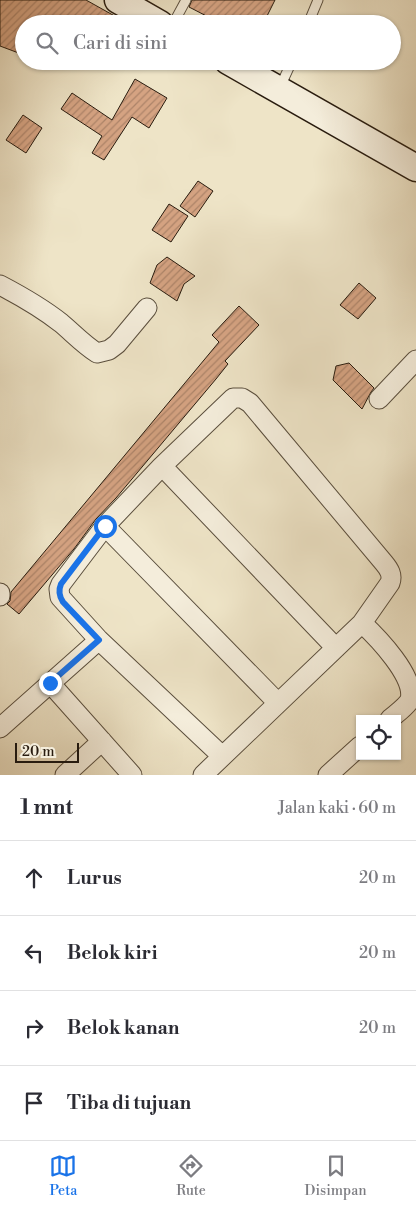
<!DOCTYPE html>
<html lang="id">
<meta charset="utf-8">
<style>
:root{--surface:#fff;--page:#f7f7f7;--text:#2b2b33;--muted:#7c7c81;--line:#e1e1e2;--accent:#1a73e8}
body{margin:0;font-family:"Libre Bodoni",serif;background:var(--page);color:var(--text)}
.controls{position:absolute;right:15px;bottom:15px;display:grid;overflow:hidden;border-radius:0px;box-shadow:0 1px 4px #0004}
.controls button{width:45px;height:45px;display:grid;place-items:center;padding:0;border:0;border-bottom:1px solid var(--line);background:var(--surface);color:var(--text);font:25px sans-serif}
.scale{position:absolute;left:15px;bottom:12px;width:64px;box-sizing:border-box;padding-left:5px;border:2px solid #291c0f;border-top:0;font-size:14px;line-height:18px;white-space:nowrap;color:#291c0f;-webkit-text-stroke:4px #f4eddb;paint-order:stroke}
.stop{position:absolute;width:15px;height:15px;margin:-11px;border:4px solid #1a73e8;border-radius:50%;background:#fff}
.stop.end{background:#1a73e8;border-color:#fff;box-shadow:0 1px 5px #0008}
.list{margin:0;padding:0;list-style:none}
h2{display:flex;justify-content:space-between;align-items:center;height:65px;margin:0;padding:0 20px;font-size:21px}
h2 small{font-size:16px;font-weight:400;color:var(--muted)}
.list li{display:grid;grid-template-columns:32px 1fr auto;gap:15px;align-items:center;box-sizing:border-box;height:75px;padding:0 20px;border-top:1px solid var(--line)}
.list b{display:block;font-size:19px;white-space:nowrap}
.list em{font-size:16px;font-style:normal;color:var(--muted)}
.icon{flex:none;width:28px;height:28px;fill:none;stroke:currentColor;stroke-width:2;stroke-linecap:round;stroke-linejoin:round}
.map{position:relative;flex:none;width:416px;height:775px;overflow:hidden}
.search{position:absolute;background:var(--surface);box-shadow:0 1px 4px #0004;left:15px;right:15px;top:15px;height:55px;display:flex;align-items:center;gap:12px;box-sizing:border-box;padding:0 18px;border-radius:28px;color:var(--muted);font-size:19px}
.sheet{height:365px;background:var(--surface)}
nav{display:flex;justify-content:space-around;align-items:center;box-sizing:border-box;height:70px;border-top:1px solid var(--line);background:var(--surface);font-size:14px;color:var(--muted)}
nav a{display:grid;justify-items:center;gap:2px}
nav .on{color:var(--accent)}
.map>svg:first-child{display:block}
.building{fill:url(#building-hatch);stroke:#291c0f}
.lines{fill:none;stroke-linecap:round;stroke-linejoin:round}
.lane-casing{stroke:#5a4e3d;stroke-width:11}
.street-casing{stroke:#5a4e3d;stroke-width:21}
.secondary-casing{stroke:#291c0f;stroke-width:29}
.lane{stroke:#f4eddb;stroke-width:9}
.street{stroke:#f4eddb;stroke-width:19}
.secondary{stroke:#f4eddb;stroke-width:26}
.route{stroke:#1a73e8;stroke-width:6}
</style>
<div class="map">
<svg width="416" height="775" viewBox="0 0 416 775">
<defs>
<pattern id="building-hatch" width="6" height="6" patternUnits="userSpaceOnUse" patternTransform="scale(1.25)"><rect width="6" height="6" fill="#d5a382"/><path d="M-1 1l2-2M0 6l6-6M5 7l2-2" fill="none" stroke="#ad8469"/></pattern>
</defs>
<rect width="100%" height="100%" fill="#eee4c7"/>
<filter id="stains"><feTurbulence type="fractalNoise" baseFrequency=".004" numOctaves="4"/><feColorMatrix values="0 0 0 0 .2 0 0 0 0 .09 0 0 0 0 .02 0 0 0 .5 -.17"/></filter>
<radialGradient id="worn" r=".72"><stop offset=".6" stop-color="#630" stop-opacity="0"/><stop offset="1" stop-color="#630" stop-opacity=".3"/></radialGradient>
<path class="building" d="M0,0H86L129,24H24V55L0,46Z
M192,0H275L263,24H222L189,7Z
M135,79L167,98L149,128L132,117L104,160L92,153L102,136L61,109L72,93L112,120Z
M23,115L42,128L26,153L6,140Z
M198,181L213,191L195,217L180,206Z
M169,204L188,216L171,242L152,230Z
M167,257L195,276L184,284L177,301L150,283L157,265Z
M359,283L376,298L358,319L340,305Z
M239,306L259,325L225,361L228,364L216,379L116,498L96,519L74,549L19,614L7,604L10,601L11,592L219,342L212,335Z
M349,363L374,388L371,392L362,409L333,380L336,366Z"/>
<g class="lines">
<g class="lane-casing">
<path id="lane" d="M173,24L186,0
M308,24L318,0
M280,87L292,61"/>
</g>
<g class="street-casing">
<path id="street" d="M0,285C21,296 42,308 61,323C73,333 83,344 97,353L109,350L117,344L147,308
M379,399L416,360
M162,466L336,648
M105,526L61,584L59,589L60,597L99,640L222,756
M0,593V596
M50,683L132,775
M278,703L105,526L162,466L233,398H242L250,403L384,563C389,569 393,575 390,583L362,623
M0,728L99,640
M65,775L102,741
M203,775L362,623C377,637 416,677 410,700C406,707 397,713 390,719
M328,775L360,746"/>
</g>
<g class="secondary-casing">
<path id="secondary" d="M118,0L160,24
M228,61L416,168"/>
</g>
<use href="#lane" class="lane"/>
<use href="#street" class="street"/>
<use href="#secondary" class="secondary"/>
</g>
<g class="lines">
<path class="route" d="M50,683L99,640L63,602C59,596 58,591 61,584L105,526"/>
</g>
<rect width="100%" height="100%" filter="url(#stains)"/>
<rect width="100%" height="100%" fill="url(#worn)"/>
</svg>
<div class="controls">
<button><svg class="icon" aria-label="locate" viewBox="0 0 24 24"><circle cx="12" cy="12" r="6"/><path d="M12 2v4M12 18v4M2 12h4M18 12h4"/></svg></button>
</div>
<div class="scale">20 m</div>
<div class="stop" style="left:105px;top:526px"></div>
<div class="stop end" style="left:50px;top:683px"></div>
<div class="search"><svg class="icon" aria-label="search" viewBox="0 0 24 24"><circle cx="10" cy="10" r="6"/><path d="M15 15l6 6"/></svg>Cari di sini</div>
</div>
<section class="sheet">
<h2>1 mnt<small>Jalan kaki · 60 m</small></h2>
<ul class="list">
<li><svg class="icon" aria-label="ahead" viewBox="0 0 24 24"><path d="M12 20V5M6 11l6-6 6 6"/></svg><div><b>Lurus</b></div><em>20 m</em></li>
<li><svg class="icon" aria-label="left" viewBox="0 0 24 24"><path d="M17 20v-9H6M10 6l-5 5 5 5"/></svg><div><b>Belok kiri</b></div><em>20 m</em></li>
<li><svg class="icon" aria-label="right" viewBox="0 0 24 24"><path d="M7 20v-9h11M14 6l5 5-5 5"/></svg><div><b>Belok kanan</b></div><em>20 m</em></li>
<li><svg class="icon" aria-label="arrive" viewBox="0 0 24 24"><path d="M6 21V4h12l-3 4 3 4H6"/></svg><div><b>Tiba di tujuan</b></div></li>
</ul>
</section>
<nav>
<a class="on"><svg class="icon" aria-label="map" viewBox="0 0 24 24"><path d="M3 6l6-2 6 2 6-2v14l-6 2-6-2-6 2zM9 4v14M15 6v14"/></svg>Peta</a>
<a><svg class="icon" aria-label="directions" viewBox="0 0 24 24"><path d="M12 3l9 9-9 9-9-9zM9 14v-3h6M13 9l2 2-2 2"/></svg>Rute</a>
<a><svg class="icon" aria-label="saved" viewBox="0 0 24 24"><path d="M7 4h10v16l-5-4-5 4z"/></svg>Disimpan</a>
</nav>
